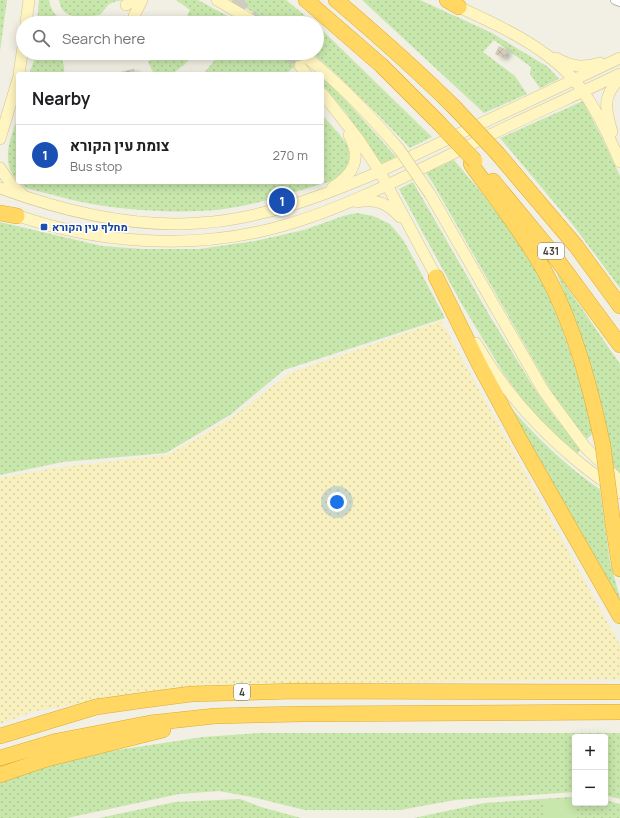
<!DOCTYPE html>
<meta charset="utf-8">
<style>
:root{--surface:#fff;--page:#f6f6f6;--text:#202124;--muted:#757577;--line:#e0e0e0;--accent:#fb4712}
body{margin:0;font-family:Manrope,Heebo,sans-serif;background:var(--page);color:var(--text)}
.controls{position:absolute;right:12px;bottom:12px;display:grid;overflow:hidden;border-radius:4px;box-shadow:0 2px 10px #0003}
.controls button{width:36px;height:36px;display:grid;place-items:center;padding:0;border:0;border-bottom:1px solid var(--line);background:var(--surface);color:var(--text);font:20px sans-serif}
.you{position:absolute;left:337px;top:502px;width:14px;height:14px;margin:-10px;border:3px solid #fff;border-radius:50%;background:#1a73e8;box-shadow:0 0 0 6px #1a73e833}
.badge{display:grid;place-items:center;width:26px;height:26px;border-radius:50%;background:var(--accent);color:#fff;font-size:13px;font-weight:700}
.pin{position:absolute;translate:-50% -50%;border:2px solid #fff;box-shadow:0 1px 4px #0006}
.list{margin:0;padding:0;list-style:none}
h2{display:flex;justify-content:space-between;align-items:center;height:52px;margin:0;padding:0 16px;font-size:17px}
h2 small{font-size:13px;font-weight:400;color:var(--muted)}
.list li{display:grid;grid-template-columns:26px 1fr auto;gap:12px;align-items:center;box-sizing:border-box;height:60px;padding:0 16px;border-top:1px solid var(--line)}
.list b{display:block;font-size:15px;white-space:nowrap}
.list p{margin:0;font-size:13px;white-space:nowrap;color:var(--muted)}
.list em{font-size:13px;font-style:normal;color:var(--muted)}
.icon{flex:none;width:22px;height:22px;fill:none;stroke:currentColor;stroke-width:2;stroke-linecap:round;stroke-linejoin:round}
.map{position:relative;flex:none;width:620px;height:818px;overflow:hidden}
.search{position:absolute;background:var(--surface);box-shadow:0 2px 10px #0003;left:16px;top:16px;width:308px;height:44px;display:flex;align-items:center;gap:10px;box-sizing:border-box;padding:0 14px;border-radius:22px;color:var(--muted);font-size:15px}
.panel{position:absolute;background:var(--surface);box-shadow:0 2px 10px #0003;left:16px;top:72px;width:308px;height:112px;border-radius:4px}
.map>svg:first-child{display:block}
.green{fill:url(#green-dots)}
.sand{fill:url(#sand-dots)}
.pitch{fill:#c8e7ac}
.building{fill:url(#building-cross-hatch);filter:url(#shadow)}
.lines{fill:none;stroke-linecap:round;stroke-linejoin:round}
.secondary-tunnel{stroke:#cfccc1;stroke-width:11;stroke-dasharray:11 5.5;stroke-linecap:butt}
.highway-tunnel{stroke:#cfccc1;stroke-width:15;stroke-dasharray:15 8;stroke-linecap:butt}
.street-casing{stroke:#bdb7a7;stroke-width:10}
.secondary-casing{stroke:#d3c793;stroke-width:12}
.highway-casing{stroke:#deac32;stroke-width:16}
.street{stroke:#fff;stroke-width:8}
.secondary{stroke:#fff5c1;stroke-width:11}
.highway{stroke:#ffd762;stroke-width:15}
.secondary-bridge-casing{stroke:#d3c793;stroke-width:12;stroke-linecap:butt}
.highway-bridge-casing{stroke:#deac32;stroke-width:16;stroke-linecap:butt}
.secondary-bridge{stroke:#fff5c1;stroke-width:11}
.highway-bridge{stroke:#ffd762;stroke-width:15}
.transit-dot{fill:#1a4fb4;stroke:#fff;stroke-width:1.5}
.labels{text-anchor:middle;stroke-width:3;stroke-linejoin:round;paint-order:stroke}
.shield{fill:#fff;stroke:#7c7971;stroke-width:1}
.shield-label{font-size:10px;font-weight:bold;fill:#443f34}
.transit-label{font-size:11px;font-weight:bold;fill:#164399;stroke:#fff;text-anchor:start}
</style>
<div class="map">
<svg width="620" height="818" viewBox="0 0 620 818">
<defs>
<pattern id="green-dots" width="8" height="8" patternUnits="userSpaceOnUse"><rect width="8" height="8" fill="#c8e7ac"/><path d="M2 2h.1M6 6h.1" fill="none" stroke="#adc795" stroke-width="1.8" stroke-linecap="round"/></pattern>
<pattern id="sand-dots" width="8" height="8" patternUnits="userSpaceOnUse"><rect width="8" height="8" fill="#f8f0be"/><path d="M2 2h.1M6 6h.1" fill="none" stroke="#d6cfa4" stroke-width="1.8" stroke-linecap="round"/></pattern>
<pattern id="building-cross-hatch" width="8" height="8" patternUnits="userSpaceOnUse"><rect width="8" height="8" fill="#d4cbb9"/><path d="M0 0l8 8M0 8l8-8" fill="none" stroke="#b7afa0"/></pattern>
<filter id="shadow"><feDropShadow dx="4.5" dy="2.5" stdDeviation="2" flood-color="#0004"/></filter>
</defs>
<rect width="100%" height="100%" fill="#f2efe4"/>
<path class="green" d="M0,0H7L0,51Z
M39,0H49C51,11 56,18 67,22L37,23Z
M59,0H127L117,1L109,4L100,15C84,16 62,22 59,0Z
M176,0H198L231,18L224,23H221L214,17L209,23H183L190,10Z
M230,0H286L314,23H270L249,10Z
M362,0H420L492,33L548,67L559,79L540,88L530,74L531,67L494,40L483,52L515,76L527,94L484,113Z
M317,26L325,33L432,137L410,148C379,115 347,83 312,53H317Z
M37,53H62C60,60 67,67 63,74H29Z
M160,53H196L184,65L172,74H154L148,62Z
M221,53H289L302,60L286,74H203Z
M326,80L351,106L396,157L380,164L347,114L322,84V81Z
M583,101L602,138L620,176V288L573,225L500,138Z
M322,115C330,124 351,144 351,156C350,162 346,171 342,175C335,182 323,183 314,186C277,198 238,210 199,211C173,212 146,211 120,208C88,205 57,196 26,188L19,182H322Z
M18,117V181C0,163 10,139 18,117Z
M454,160C474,184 495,208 513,234C555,293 575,363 594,432L587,439L558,402L547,384L434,185L426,173Z
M413,182L491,318L536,391L554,416L581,449L576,455L530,409L504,374L460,301L399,189Z
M357,213L373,216L390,224L404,241L445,318L284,370L230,415L166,453L63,462L0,475V222L102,246L142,249H199L255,241L304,230L343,216Z
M556,271L620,364V475L614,469C610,448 606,425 601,404C589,358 573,314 556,271Z
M501,396C528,429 564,465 600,489L610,562L620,598V603Z
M260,733H620V799L605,795V737H575V792L455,800L400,810H305L252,797L219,791L179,794L67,818H0V781L19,773L111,751L203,737Z
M570,797H575V803H605V800L620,804V818H320H414L484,803Z
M240,799L261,807L301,818H99L175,802Z"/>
<path class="sand" d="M441,321L620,645V679L230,684L151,691L35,711L0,724V478L55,468L168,455L230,419L290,373Z"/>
<path class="pitch" d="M574,799L575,818H544L543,801Z"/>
<path class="building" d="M499,46L508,51L503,58L495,54Z
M134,69L135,74H116V73Z"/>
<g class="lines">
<path class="secondary-tunnel" d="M287,53L300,66"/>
<path class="highway-tunnel" d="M233,0L255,22"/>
<g class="street-casing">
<path id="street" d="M615,0L620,2"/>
</g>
<g class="secondary-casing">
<path id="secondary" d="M217,0L256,23
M452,4C494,23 546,46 576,82C595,106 608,134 620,162
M126,5L133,0
M134,16L142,0
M26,23L29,0
M301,53C338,81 369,114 399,149
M556,58C572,67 582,68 600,63
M300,66L306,74
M19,74L23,47
M322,93L359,140L380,172L439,282
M612,132C606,111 601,96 620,79
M0,139L18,79
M0,168L11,184L22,194
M0,188C62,211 133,228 199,223C260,219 318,198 374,174L620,58
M332,188C354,174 362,159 349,135
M430,194L543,390L585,447L620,481
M357,202C375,198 388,203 400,217
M10,213C96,244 193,251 282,226C346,208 410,174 470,145C519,120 570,98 620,74
M476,343C502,388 536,427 576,460C590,472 605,482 620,493"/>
</g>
<g class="highway-casing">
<path id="highway" d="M306,0L381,65L438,122
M336,0C377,35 417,70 455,108
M447,0L459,7
M498,154L576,246L620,306
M471,164C496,199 523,233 544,270C574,324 590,386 603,446
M493,181L550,250L620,345
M0,213L17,216
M436,277L479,364L521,442L620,616
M613,524L620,569
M0,736L96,707L138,701L191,694L295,691L620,692
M0,758L57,741L83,736L150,723L215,716L303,714L620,712
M0,775L47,759L163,730"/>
</g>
<use href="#street" class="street"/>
<use href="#secondary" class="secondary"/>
<use href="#highway" class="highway"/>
<g class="secondary-bridge-casing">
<path id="secondary-bridge" d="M399,149L430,194"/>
</g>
<g class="highway-bridge-casing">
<path id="highway-bridge" d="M455,108L498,154
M438,122L475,161
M603,446L613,524"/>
</g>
<use href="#secondary-bridge" class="secondary-bridge"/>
<use href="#highway-bridge" class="highway-bridge"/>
</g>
<rect class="transit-dot" x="40" y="223" width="8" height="8" rx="2"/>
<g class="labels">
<g class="shield">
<rect x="538" y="243" width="26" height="16" rx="3"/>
<rect x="234" y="684" width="16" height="16" rx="3"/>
</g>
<g class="shield-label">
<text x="551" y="255">431</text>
<text x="242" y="696">4</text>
</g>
<g class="transit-label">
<text x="52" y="231">מחלף עין הקורא</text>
</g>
</g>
</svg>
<div class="controls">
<button>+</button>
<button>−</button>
</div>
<div class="you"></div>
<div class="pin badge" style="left:282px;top:201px;background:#1a4fb4">1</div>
<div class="search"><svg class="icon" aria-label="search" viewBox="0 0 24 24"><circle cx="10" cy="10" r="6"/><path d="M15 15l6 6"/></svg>Search here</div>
<section class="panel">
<h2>Nearby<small></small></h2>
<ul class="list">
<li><span class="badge" style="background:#1a4fb4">1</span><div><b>צומת עין הקורא</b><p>Bus stop</p></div><em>270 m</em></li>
</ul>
</section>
</div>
